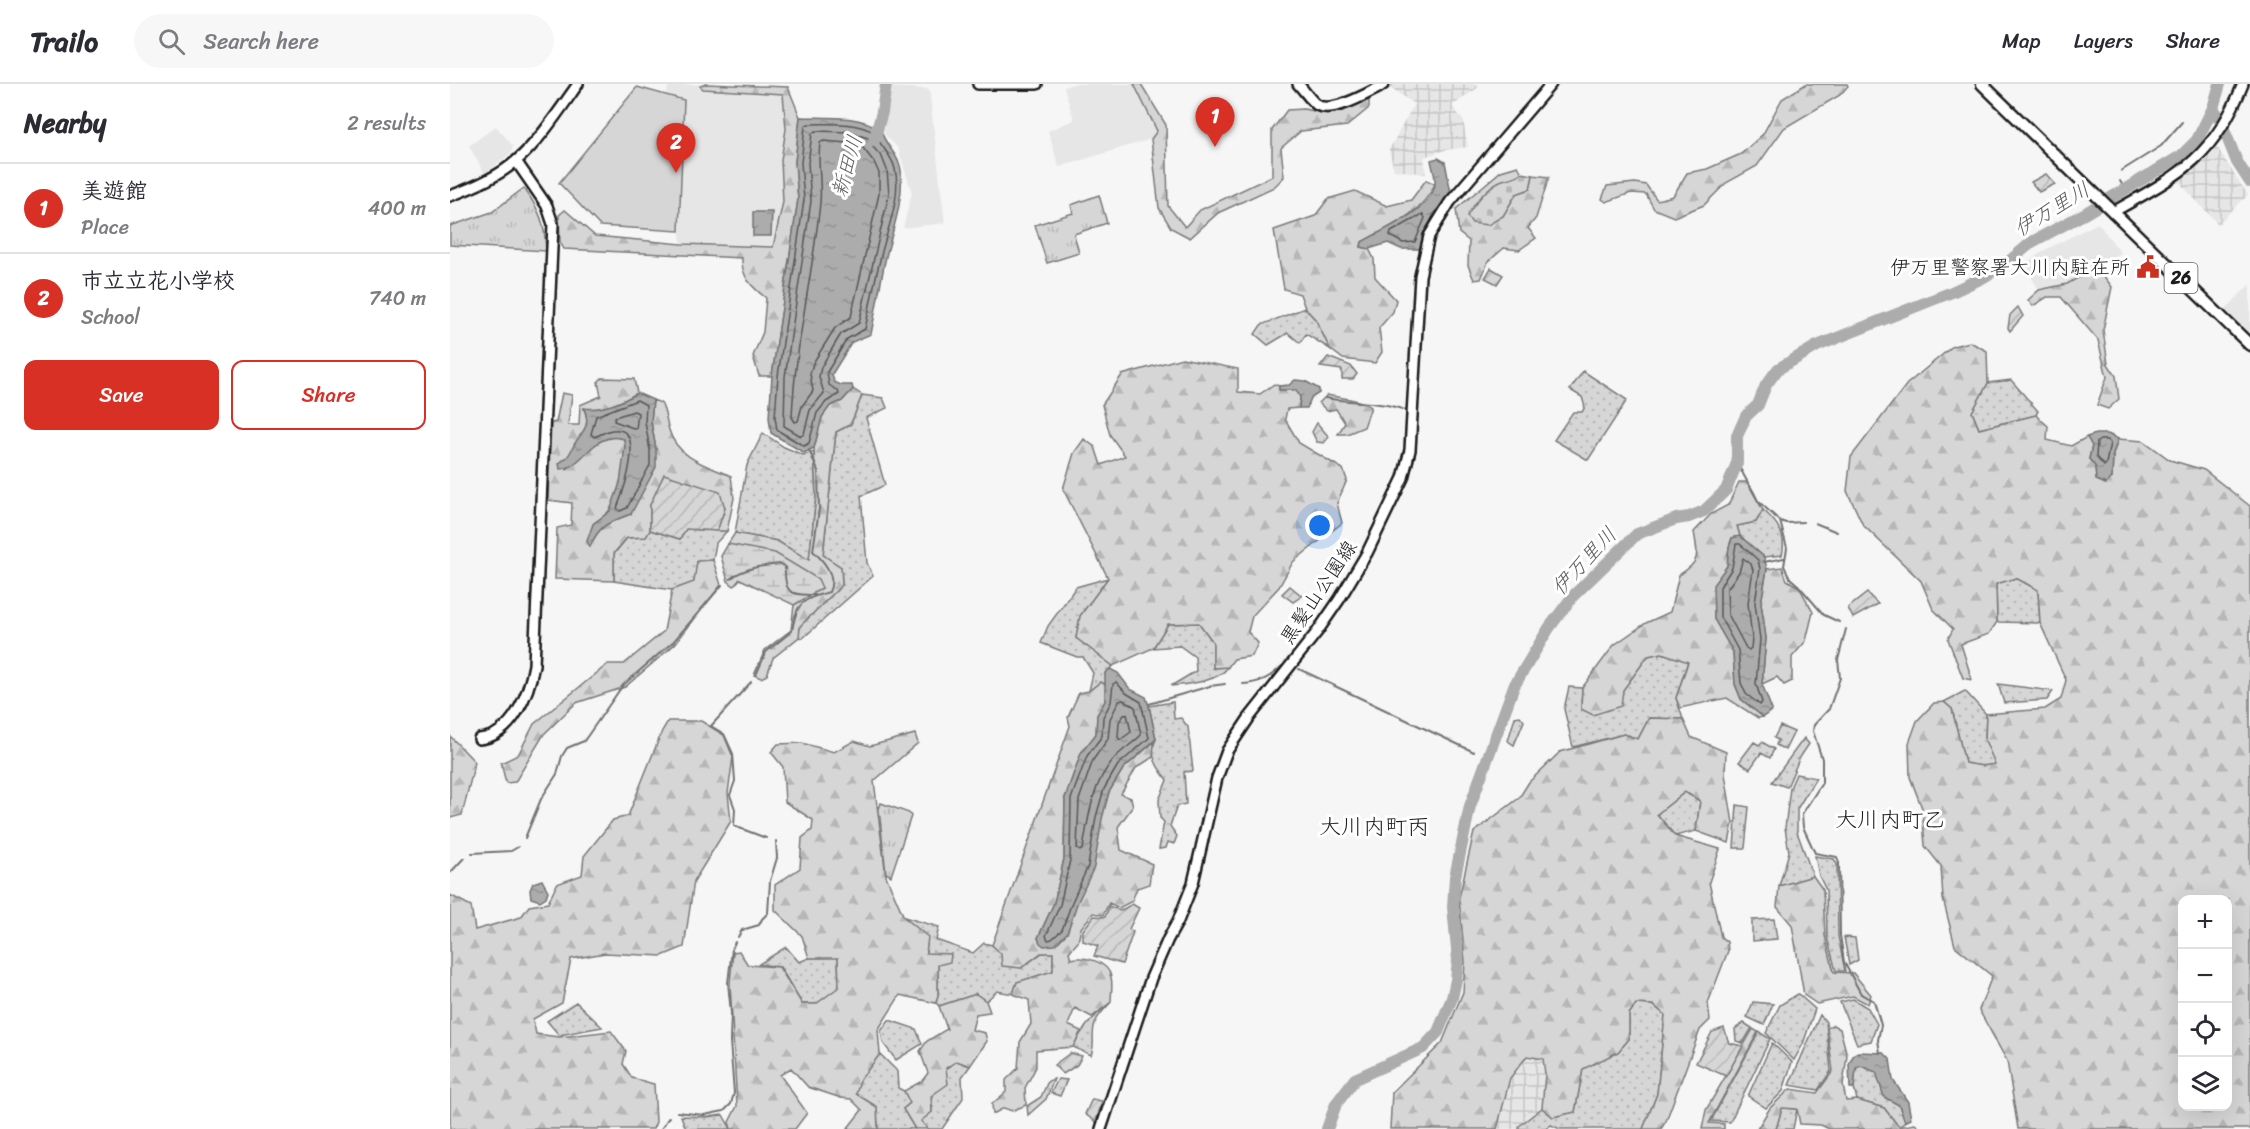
<!DOCTYPE html>
<meta charset="utf-8">
<style>
:root{--surface:#fff;--page:#f7f7f7;--text:#2b2b33;--muted:#7c7c81;--line:#e1e1e2;--accent:#d93025}
body{margin:0;font-family:Sriracha,"Klee One",sans-serif;background:var(--page);color:var(--text)}
.controls{position:absolute;right:18px;bottom:18px;display:grid;overflow:hidden;border-radius:12px;box-shadow:0 6px 24px #0002}
.controls button{width:54px;height:54px;display:grid;place-items:center;padding:0;border:0;border-bottom:2px solid var(--line);background:var(--surface);color:var(--text);font:30px sans-serif}
.you{position:absolute;left:870px;top:442px;width:21px;height:21px;margin:-15px;border:4px solid #fff;border-radius:50%;background:#1a73e8;box-shadow:0 0 0 9px #1a73e833}
.badge{display:grid;place-items:center;width:39px;height:39px;border-radius:50%;background:var(--accent);color:#fff;font-size:20px;font-weight:700}
.pin{position:absolute;translate:-50% -50px;filter:drop-shadow(0 2px 3px #0008)}
.pin::after{content:'';position:absolute;top:32px;width:21px;height:18px;background:inherit;clip-path:polygon(0 0,100% 0,50% 100%)}
.list{margin:0;padding:0;list-style:none}
h2{display:flex;justify-content:space-between;align-items:center;height:78px;margin:0;padding:0 24px;font-size:26px}
h2 small{font-size:20px;font-weight:400;color:var(--muted)}
.list li{display:grid;grid-template-columns:39px 1fr auto;gap:18px;align-items:center;box-sizing:border-box;height:90px;padding:0 24px;border-top:2px solid var(--line)}
.list b{display:block;font-size:22px;white-space:nowrap}
.list p{margin:0;font-size:20px;white-space:nowrap;color:var(--muted)}
.list em{font-size:20px;font-style:normal;color:var(--muted)}
.actions{display:flex;gap:12px;padding:18px 24px}
.actions a{flex:1;padding:14px 0;border:2px solid var(--accent);border-radius:12px;text-align:center;font-size:21px;color:var(--accent)}
.actions .main{background:var(--accent);color:#fff}
.icon{flex:none;width:33px;height:33px;fill:none;stroke:currentColor;stroke-width:2;stroke-linecap:round;stroke-linejoin:round}
.map{position:relative;flex:none;width:1800px;height:1045px;overflow:hidden}
header{display:flex;align-items:center;gap:36px;box-sizing:border-box;height:84px;padding:0 30px;background:var(--surface);border-bottom:2px solid var(--line)}
header strong{font-size:28px}
nav{display:flex;gap:33px;margin-inline-start:auto;font-size:21px}
.search{width:420px;height:54px;background:var(--page);display:flex;align-items:center;gap:15px;box-sizing:border-box;padding:0 21px;border-radius:33px;color:var(--muted);font-size:22px}
main{display:flex}
aside{flex:1;background:var(--surface)}
.map>svg:first-child{display:block}
.built{fill:#e6e6e6}
.industrial{fill:url(#industrial-grid)}
.grass{fill:url(#grass-dots);stroke:#797979;stroke-width:1.5}
.forest{fill:url(#forest-firs);stroke:#797979;stroke-width:1.5;fill-rule:evenodd}
.wetland{fill:url(#wetland-marsh);stroke:#797979;stroke-width:1.5}
.cemetery{fill:url(#cemetery-stones);stroke:#797979;stroke-width:1.5}
.park{fill:url(#park-tufts);stroke:#797979;stroke-width:1.5}
.garden{fill:url(#garden-furrows);stroke:#797979;stroke-width:1.5}
.pitch{fill:#d6d6d6;stroke:#797979;stroke-width:1.5}
.water{fill:url(#water-ripples);stroke:#727272;stroke-width:1.5}
.lines{fill:none;stroke-linecap:round;stroke-linejoin:round}
.shore{stroke:#565656;stroke-width:1.5}
.stream{stroke:#727272;stroke-width:2}
.river{stroke:#acacac;stroke-width:12}
.secondary-casing{stroke:#1c1c1c;stroke-width:14}
.primary-casing{stroke:#1c1c1c;stroke-width:15}
.secondary{stroke:#fff;stroke-width:9}
.primary{stroke:#fff;stroke-width:10}
.labels{text-anchor:middle;stroke-width:6;stroke-linejoin:round;paint-order:stroke}
.shield{fill:#fff;stroke:#606060;stroke-width:1.5}
.shield-label{font-size:18px;font-weight:bold;fill:#1c1c1c}
.poi-label{font-size:20px;fill:#1c1c1c;stroke:#fff;text-anchor:end}
.street-label{font-size:20px;fill:#1c1c1c;stroke:#fff}
.water-label{font-size:21px;font-style:italic;fill:#5d5d5d;stroke:#fff}
.quarter-label{font-size:22px;fill:#1c1c1c;stroke:#fff}
</style>
<header>
<strong>Trailo</strong>
<div class="search"><svg class="icon" aria-label="search" viewBox="0 0 24 24"><circle cx="10" cy="10" r="6"/><path d="M15 15l6 6"/></svg>Search here</div>
<nav><a>Map</a><a>Layers</a><a>Share</a></nav>
</header>
<main>
<aside>
<h2>Nearby<small>2 results</small></h2>
<ul class="list">
<li><span class="badge">1</span><div><b>美遊館</b><p>Place</p></div><em>400 m</em></li>
<li><span class="badge">2</span><div><b>市立立花小学校</b><p>School</p></div><em>740 m</em></li>
</ul>
<div class="actions"><a class="main">Save</a><a>Share</a></div>
</aside>
<div class="map">
<svg width="1800" height="1045" viewBox="0 0 1800 1045">
<defs>
<pattern id="industrial-grid" width="8" height="8" patternUnits="userSpaceOnUse" patternTransform="scale(1.5)"><rect width="8" height="8" fill="#e6e6e6"/><path d="M0 4h8M4 0v8" fill="none" stroke="#c5c5c5"/></pattern>
<pattern id="grass-dots" width="8" height="8" patternUnits="userSpaceOnUse" patternTransform="scale(1.5)"><rect width="8" height="8" fill="#d6d6d6"/><path d="M2 2h.1M6 6h.1" fill="none" stroke="#b7b7b7" stroke-width="1.8" stroke-linecap="round"/></pattern>
<pattern id="forest-firs" width="22" height="20" patternUnits="userSpaceOnUse" patternTransform="scale(1.5)"><rect width="22" height="20" fill="#d6d6d6"/><path d="M5 1l3.5 6h-7zM16 11l3.5 6h-7z" fill="#b7b7b7"/></pattern>
<pattern id="wetland-marsh" width="20" height="14" patternUnits="userSpaceOnUse" patternTransform="scale(1.5)"><rect width="20" height="14" fill="#d6d6d6"/><path d="M1 5h8M5 5V1M11 12h8M15 12V8" fill="none" stroke="#b7b7b7"/></pattern>
<pattern id="cemetery-stones" width="16" height="16" patternUnits="userSpaceOnUse" patternTransform="scale(1.5)"><rect width="16" height="16" fill="#d6d6d6"/><path d="M2 7V4a2 2 0 0 1 4 0v3zM10 15v-3a2 2 0 0 1 4 0v3z" fill="#b7b7b7"/></pattern>
<pattern id="park-tufts" width="24" height="20" patternUnits="userSpaceOnUse" patternTransform="scale(1.5)"><rect width="24" height="20" fill="#d6d6d6"/><path d="M3 7l-1-3M5 7V3M7 7l1-3M15 17l-1-3M17 17v-4M19 17l1-3" fill="none" stroke="#b7b7b7"/></pattern>
<pattern id="garden-furrows" width="10" height="10" patternUnits="userSpaceOnUse" patternTransform="scale(1.5)"><rect width="10" height="10" fill="#d6d6d6"/><path d="M-1 1l2-2M0 10L10 0M9 11l2-2" fill="none" stroke="#b7b7b7"/></pattern>
<pattern id="water-ripples" width="26" height="14" patternUnits="userSpaceOnUse" patternTransform="scale(1.5)"><rect width="26" height="14" fill="#acacac"/><path d="M2 4q2-2 4 0t4 0M15 11q2-2 4 0t4 0" fill="none" stroke="#939393"/></pattern>
</defs>
<rect width="100%" height="100%" fill="#f6f6f6"/>
<filter id="ink" filterUnits="userSpaceOnUse"><feTurbulence type="fractalNoise" baseFrequency=".0167" numOctaves="2"/><feDisplacementMap in="SourceGraphic" scale="12" xChannelSelector="R" yChannelSelector="G"/><feConvolveMatrix kernelMatrix="1 2 1 2 8 2 1 2 1" color-interpolation-filters="sRGB"/></filter>
<g filter="url(#ink)">
<path class="built" d="M219,0L338,3L336,118L329,163L232,160L229,147L150,142L109,99L187,3L216,11Z
M623,0H684L707,47L701,55L609,83L598,47L624,36L614,3Z
M439,3L479,5L495,139L453,144L462,109L448,64L434,50Z
M46,42L63,62L61,69L35,90L19,62Z
M1648,139L1671,169L1617,200L1589,206L1574,181L1591,168Z
M1800,200V250L1775,226Z"/>
<path class="industrial" d="M941,0H1027L1029,3L1002,22L1013,36L1018,63L995,66L974,73L976,90L944,86L939,66L964,20L939,3Z
M1767,63L1798,111L1768,140L1729,98Z
M1077,972L1092,975L1095,990L1092,1024L1070,1042L1069,1045H1047L1060,994Z"/>
<path class="grass" d="M855,224L866,236L880,265L856,250L850,259L838,249L818,261L805,250L811,241Z
M1133,287L1177,316L1138,376L1104,356L1123,328H1132L1135,323L1132,313L1120,306Z
M1561,296L1588,327L1586,331L1529,345L1522,328L1538,299Z
M412,311L433,314L437,324L416,334L435,401L411,412L417,479L423,492L353,554L349,553L350,542L392,501L391,483L373,471L386,348L401,340Z
M313,349L334,363L353,371L364,368L366,413L359,477L327,457L285,449L297,381Z
M1313,426C1327,438 1337,451 1332,471L1314,473L1290,452L1287,442L1306,438Z
M235,445L277,447L266,459L263,476L247,478L245,498L222,506L164,497V470L177,454L196,453L200,446L230,455Z
M658,494L630,532L626,554L663,582L655,589L657,601L650,598L639,607L643,589L633,573H627L591,559L598,542L626,503Z
M1566,494L1588,506L1590,539L1547,538L1546,500Z
M749,539L763,558V584L778,583C768,598 738,600 721,602L746,587L745,573L730,562L703,564L718,540Z
M1212,569L1238,577L1226,614L1233,635L1199,634L1188,655L1174,650L1123,663L1114,625L1119,603L1132,604L1131,625L1173,606L1198,572Z
M1548,600L1603,607L1597,616L1554,619Z
M1515,607L1536,630L1535,656L1546,680L1533,682L1515,680L1502,625L1494,618Z
M723,618L724,635L731,634L738,643L743,687L734,688L736,720L727,722L720,742L727,752L724,760L718,758L716,764L709,765L714,738L710,734L709,716L717,696C708,684 698,671 706,655L699,622Z
M1070,632L1074,637L1064,661L1058,657L1065,633Z
M1330,642L1344,648L1335,666L1326,661L1328,656L1324,654Z
M1354,654L1359,660L1349,675L1337,703L1322,698Z
M1304,658L1309,661L1312,658L1324,665L1320,674L1311,669L1300,685L1289,678Z
M1346,690L1366,694L1347,725V748L1363,792L1329,802L1339,768L1335,744L1340,704Z
M1235,708L1250,717L1246,747L1225,752L1207,730Z
M1287,721L1299,723L1295,764H1284Z
M1365,772L1384,775L1387,780L1388,852L1395,887H1386L1377,853L1376,806L1369,792Z
M454,833L489,843L486,856L523,869L534,859L542,861L571,884L592,869H603V887L567,898L563,910L547,907L536,917L526,910L489,922L486,919L488,911V881L476,869Z
M1324,835L1327,855L1302,857V836Z
M1394,853L1405,854L1408,876L1399,881Z
M336,863L349,878L359,874L388,873L389,904L366,920H352L330,883L309,880Z
M1348,910L1365,925L1353,960L1344,976L1316,949L1330,921Z
M1403,915L1418,924L1427,940L1421,957L1407,960L1390,918Z
M126,918L152,943L109,951L97,937Z
M661,918C656,924 649,930 646,937C640,948 646,960 641,971L623,963C633,943 644,932 661,918Z
M1303,918L1323,920L1314,941L1297,933Z
M1186,920L1203,921L1215,931L1207,1010L1193,1045H1110L1101,1041L1096,1045H1069V1042L1092,1024L1103,1033L1125,1028L1133,984L1168,968L1179,955V930Z
M1370,931L1376,938L1381,987L1368,1006L1339,1001Z
M439,936L466,945L472,960L446,976L433,959L431,947Z
M1294,939L1302,944L1293,959L1286,957L1285,945Z
M1309,948L1320,955L1280,1038L1261,1037Z
M1322,959L1342,978L1333,1007L1316,1024L1298,1012Z
M430,970L447,987L448,1004L454,1007L460,1019L453,1025L465,1045H428L427,1023L406,1010L409,996Z
M507,977L520,982L512,993L513,1014L492,1045H478L470,1037L482,1028C481,1006 489,988 507,977Z
M1411,982L1427,988L1434,1013L1449,1021L1455,1038L1449,1043L1434,1024L1407,1016L1404,1004L1406,984Z
M604,995L596,1015L578,1031L577,1022L591,1013L598,997Z
M608,995L617,996L610,1012L601,1009Z
M1332,1024L1347,1025L1343,1045H1326Z
M273,1031L281,1045H236L231,1032L256,1033Z"/>
<path class="forest" d="M256,0L338,3L350,33L345,78L348,115L322,292H309L303,272L313,248L316,214C302,203 291,193 292,174L114,165L110,158L109,131L115,126L145,152L232,160L323,163L333,118L331,76L336,45L333,10L253,5L250,2Z
M684,0H691L716,41L718,122L735,143L750,126L822,92V46L837,26L854,25L878,30L913,16L919,17V24L897,42L851,47L831,64L834,93L824,103L768,129L740,154L721,144L709,124L701,55L707,47Z
M1356,0H1397L1398,2L1390,11L1334,44L1307,82L1276,99L1254,121L1224,133L1204,125L1196,110L1181,109L1156,118L1152,115L1157,102L1185,99L1196,101L1207,116L1223,112L1237,89L1257,85L1291,70L1313,50L1332,15Z
M1068,82L1072,89L1063,95L1050,98L1029,114L1053,132L1066,110L1080,105L1083,91L1099,93L1086,134L1078,144L1086,154L1069,166L1054,164L1038,178L1031,195L1024,196L1018,181L1019,157L1009,149L1006,125L1051,87Z
M976,96L985,100C971,131 940,142 912,158L911,163L919,165L924,175L925,193L946,216L943,228L929,244L932,268L925,279L893,275L880,265L866,236L855,224L850,210L834,205L824,146L865,132L878,115L905,107L937,122L961,116Z
M1647,183L1662,203L1653,246L1658,280L1666,292L1669,315L1658,325L1647,321L1657,293L1648,256L1611,213H1597L1583,222L1578,216L1589,206L1617,200Z
M1520,258L1537,267L1538,299L1522,328L1529,345L1586,331L1598,342L1597,356L1621,362L1637,353L1642,362L1639,375L1645,382L1646,395L1662,394L1663,370L1668,355L1694,357L1720,376L1754,386L1800,422V1045H1568L1557,977L1529,926L1542,892L1505,862L1493,815L1491,782L1475,762L1472,724L1460,693L1459,659L1467,637L1484,619L1494,618L1502,625L1515,679L1533,682L1545,680L1535,656L1536,630L1595,625L1611,615L1616,596L1590,539L1588,506L1566,494L1546,500L1547,538L1539,550L1511,560L1522,596L1513,594L1498,555L1503,545L1483,525L1471,497L1413,441L1397,407L1401,373L1457,300L1503,262ZM1732,816H1778V1022H1732Z
M732,274L788,285V308L810,310L824,300L829,302V306H846L850,313L849,324L837,325L835,335L849,359L893,385L897,396L887,419L892,439L843,478L829,503L802,532L798,548L808,559L802,572L784,575L778,583L763,584V558L749,539L718,540L703,564L663,582L626,554L630,532L658,494L613,405L624,369L634,355L645,363L651,381L675,372L660,351L652,321L672,291Z
M152,294L184,295L187,309C173,318 151,327 134,325C142,345 133,345 125,361C121,368 119,377 117,385C133,371 151,348 174,354C177,371 170,415 158,428C154,433 148,436 143,440L140,462C150,440 159,438 181,430L206,365L201,338L203,316L211,319C216,328 216,336 219,346C227,374 258,382 281,392L284,414L277,447H267L275,424L200,421V446L196,453L177,454L164,469V497L105,495L107,444L121,441L122,419L98,416L101,339L106,338L112,309L122,311L118,341H129L130,321L151,312L148,298Z
M403,305L412,311L401,340L386,348L373,471L391,483L392,501L350,542L349,553L323,574L317,591L311,594L304,591L315,566L341,546L344,521L372,504L278,460L285,449L327,457L359,476L366,413L364,364L372,333L380,322L392,317Z
M877,311C890,314 912,315 921,323L914,343L897,350H888L895,339L886,325L877,327L869,319Z
M1289,398H1297C1305,405 1306,416 1313,426L1306,438L1287,442L1290,452L1282,454L1279,463L1277,482L1264,501V535L1283,568L1285,600L1291,615L1313,633L1308,634L1277,614L1230,624L1226,614L1238,578L1212,569L1198,572L1173,606L1171,622L1143,631L1131,625L1132,604L1164,561L1196,539L1220,528L1229,491C1251,477 1248,472 1244,448L1261,430L1278,421Z
M263,476L271,501L225,560L175,603L126,619L94,650L65,698L56,699L51,679L68,671L84,640L158,580H174L214,547L222,506L244,498L247,477Z
M1332,483L1337,496L1349,503L1363,528L1356,557L1342,573V597L1334,601L1327,593L1312,600L1316,554L1311,519L1317,485Z
M650,598L657,601L655,617L647,631L646,650L631,669L615,714L614,775L604,819L588,854L617,849L659,708L673,685L704,658L703,673L686,684L671,710L681,714L683,722L668,743L671,766L702,780L699,800L687,804L682,817L669,824L659,819L653,831L643,829L631,844L628,858L619,868L621,875C635,872 658,877 661,893C663,901 661,910 661,918L642,933L625,924L618,941L631,947L623,963L586,966V983L575,1004L576,1021L562,1027L554,1024L543,1030L542,1020L556,1008V996L568,984L570,958L581,940L579,916L563,910L567,898L603,887V869H591L571,884L552,882L551,870L542,861L620,642L618,633L629,609L639,607Z
M1199,634L1233,635L1241,653L1276,668L1275,690L1283,739L1279,759L1246,747L1250,717L1235,708L1207,730L1225,752L1270,765L1259,798L1271,853L1277,858L1278,867L1258,919L1260,936L1250,946L1216,1037L1211,1045H1193L1207,1010L1215,931L1203,921L1186,920L1179,930V955L1168,968L1133,985L1125,1028L1103,1033L1092,1024L1095,990L1093,975L1077,972L1060,994L1047,1045H940L942,1008L992,959L1013,908L1015,878L1009,814L1024,748L1069,714L1079,698L1110,668L1174,650L1188,655Z
M218,637H251L274,651L283,673L278,709L281,737L244,797L234,863L212,872L155,869L121,875L112,919L83,935L86,950L109,953L161,947L176,967L173,980L182,994L204,1000L206,1038L203,1045H0V811L21,822L25,846L71,833L79,822L98,819L107,800L132,791L134,772L163,736L178,732L212,647Z
M465,650L468,659L424,697L436,792L454,833L478,853L476,869L501,870L500,878L488,881V911L486,919L450,911L428,946L430,970L410,996L406,1010L427,1023L428,1045H397L412,1026L401,1015L391,1014L358,1003L341,984L330,991L357,1029L345,1045H281L279,1038L287,1022L280,899L283,868L289,867L298,881L329,883L352,920H366L389,903L388,874H359L352,852L325,826V801L350,784L352,754L362,746L363,736L335,718L333,683L321,668L328,660L352,659L384,668L404,657L420,662Z
M0,652L25,678L12,731L0,734Z
M1363,792L1373,806L1375,852L1384,888L1403,889L1421,911L1418,920L1403,912L1367,920L1354,911L1342,841L1327,823L1329,802Z
M526,910L536,917L540,928L526,930L522,946L535,949L537,957L520,982L507,977L496,984L498,1000L481,1012L482,1028L471,1037L478,1045H465L453,1025L460,1019L454,1007L472,997L478,989L470,967L477,957L497,945L489,922Z
M1383,941L1390,945L1397,971L1393,1001L1396,1017L1407,1016L1434,1024L1449,1043L1465,1040L1471,1045H1379L1371,1041L1350,1040L1347,1025L1332,1024L1326,1045H1307L1320,1024L1340,1005L1367,1009L1383,987L1377,944Z
M1303,945L1308,948L1259,1039L1274,1040V1045H1252L1256,1026Z"/>
<path class="wetland" d="M278,460L325,469L368,495L372,504L344,521L290,495L284,502L278,497L271,472Z"/>
<path class="cemetery" d="M1072,89L1083,91L1080,105L1066,110L1053,132L1038,141L1022,139L1017,132C1025,119 1036,104 1050,97C1058,94 1065,94 1072,89Z"/>
<path class="park" d="M74,104C90,127 95,139 96,167L0,161V142L42,128Z
M649,111L657,139L624,150L629,169L597,179L585,141L623,129L621,121Z
M431,719L459,729L461,732L441,792L436,789L429,725Z"/>
<path class="garden" d="M1596,90L1605,100L1589,108L1581,98Z
M1041,184L1053,191L1047,200L1035,194Z
M1568,223L1573,232L1560,247L1558,244L1560,231Z
M878,273L901,282L907,290L903,295H892V286L870,283Z
M867,339L879,353L874,359L867,358L862,348Z
M214,390L270,408L275,424L267,447L236,445L230,455L200,446V421Z
M840,502L852,512L843,518L832,510Z
M1417,509L1428,520L1403,534L1398,524Z
M682,820L689,824L679,845L683,848L672,880L644,872L648,862L633,857V846L644,832L655,833L659,822L670,827Z
M1274,944L1279,959L1293,962L1276,992L1246,979L1262,948Z
M620,969L632,972L627,981L613,990L604,981Z
M642,1015L652,1017L646,1038L635,1030Z"/>
<path class="pitch" d="M187,3L234,16L229,147L150,142L109,99Z"/>
<path class="water" d="M350,33C376,34 409,30 431,46C434,61 449,70 451,86C454,118 442,147 435,177C430,201 426,225 421,250L402,258L382,290L384,298L391,301H402L403,305L392,317L380,322L372,333L364,364L354,369L321,349L319,333L322,292L348,115L345,78Z
M988,74L995,78L1001,109L984,129L969,165H951L938,159L919,165L911,163L912,158C932,146 982,126 985,100C986,93 982,83 981,76Z
M303,128H322L321,152H303Z
M845,296L855,297L869,305V309L861,314L857,324H849L850,313L846,306H829V302L839,301Z
M187,309L203,316L201,338L206,365V383L181,430C159,438 149,441 140,463L137,457L143,440L160,427L170,399L175,363L174,355C143,345 134,384 110,385L109,379C123,370 119,368 127,356C136,344 140,339 134,324C151,327 173,318 187,309Z
M1646,350H1658L1668,355L1663,370L1662,394L1656,400L1646,396L1645,382L1639,375L1642,362L1637,353Z
M1290,452L1314,473L1317,485L1311,519L1316,554L1312,600L1322,626L1313,633L1291,615L1285,600L1283,568L1264,535L1263,501L1277,482L1279,463L1282,454Z
M660,585L668,589L680,605L696,613L699,622L706,655L673,685L659,708L652,735L644,783L627,820L617,849L605,861L594,862L590,859L588,854L604,819L614,775L615,714L631,669L646,650L647,631L655,617V589Z
M92,796L98,807L96,813L90,817L81,814L80,806L83,799Z
M1408,968L1434,969L1440,975L1443,996L1458,1018L1461,1035L1455,1038L1449,1021L1434,1013L1426,988L1411,982L1406,984L1404,1004H1400L1399,980L1404,970Z"/>
<g class="lines">
<path class="shore" d="M358,40C380,40 405,37 425,49C429,62 442,70 445,85C452,114 436,147 430,176C424,199 420,222 415,245L397,255L377,288L379,301L388,307L389,310L376,318L367,329L359,359L354,362L327,346L325,333L328,292L354,116L351,79L355,42Z
M365,47L399,48L418,54L422,62L432,73L437,86L439,110L409,239L391,250L371,283L369,293L374,309L360,326L354,350L351,352L334,342L335,293L361,117L358,79L362,50Z
M373,57L410,60L424,78L429,89V110L401,233L385,244L363,279L360,290L363,307L352,322L348,337L345,338L342,333C345,261 363,190 370,119C372,99 367,80 370,59Z
M973,130L975,134L965,158L953,159L940,152L941,148Z
M187,316L196,321L195,338L200,366V381L177,424L170,427L167,424C173,409 198,340 162,346C156,347 150,351 144,353L141,350L146,332Z
M184,327L188,329L186,345L164,337L165,333Z
M1650,356H1657L1660,359L1656,380L1654,382L1646,373L1647,358Z
M1286,460H1290L1308,476L1310,485L1305,519L1310,555L1306,600L1312,618L1310,621L1296,610L1291,599L1288,566L1270,533V503L1282,484Z
M1293,474L1301,480L1303,486L1298,519L1302,554L1301,564L1299,566L1296,564L1278,530L1277,505L1289,488Z
M666,598L676,609L691,618L699,654L668,681L654,705L646,733L638,782L622,818L612,846L602,855L598,856L596,852L610,821L620,776L621,715L637,672L652,652L653,633L661,618L663,600Z
M673,616L685,623L691,651C683,660 671,666 663,676C642,700 638,735 633,765L630,767L627,764L629,716L643,676L658,655L660,635L669,617Z
M677,630L681,648L670,656L668,653L669,638L674,631Z"/>
<path class="stream" d="M1671,87L1711,62L1732,38
M1670,97L1675,106
M875,314C902,319 930,317 955,326
M1287,379L1308,417L1330,437L1337,464L1334,482L1340,494L1348,501L1374,531L1389,538
M1330,437L1336,439L1353,438
M1365,439L1387,448
M1314,478L1334,474
M280,495C295,483 313,482 331,480L335,483C334,509 339,511 365,511
M1396,545L1388,576L1390,594L1379,625L1364,641L1363,647L1372,675V699L1352,730L1353,743L1365,769L1387,773L1389,779L1390,851L1394,878L1411,910L1424,917L1431,941L1428,956L1430,969
M849,585L1024,668
M306,591L316,568L342,547C347,518 351,516 379,508C387,492 374,477 363,467L369,425L368,387L359,366
M301,598L261,642L274,650L283,670L285,697L280,711L285,725L284,742L316,754
M793,600C810,599 820,594 832,582
M699,620L760,602L775,600
M75,754L91,715L107,690L112,672L117,664L134,657L173,601L224,557L272,501
M22,769L61,767L68,763
M0,789L14,774
M288,853L292,846L309,841L312,835L318,829L320,797L327,774L326,757
M227,1028L254,1031L274,1027L281,1020L284,1009L280,957L281,929L278,899L282,865L285,858
M211,1045L219,1033"/>
<path class="river" d="M1763,24L1769,33L1787,78L1800,98
M424,57L432,28L436,0
M877,1045L886,1020L905,995L973,964L988,948L1002,914L1006,896L1008,876L1003,823L1005,793L1020,722L1064,602L1099,544L1123,512L1187,450L1226,435L1239,433L1254,427L1276,406L1287,379V352L1296,332L1308,321L1316,301L1328,285L1367,262L1502,208L1532,194L1556,180L1582,158L1634,130L1731,72L1747,56L1763,24L1770,0"/>
<g class="secondary-casing">
<path id="secondary" d="M528,0H587
M848,0C854,6 860,16 867,21C882,30 916,10 930,3L934,0
M0,112C22,104 48,93 66,77C89,58 111,24 128,0
M1663,128C1729,91 1764,74 1793,0
M29,655C63,652 79,609 84,581L103,140L97,122L66,77
M651,1045L701,894L718,855L728,837L743,799L767,694L777,667L799,634L867,548L889,516L917,469L953,394L960,366L970,192L979,152L1000,118L1101,0"/>
</g>
<g class="primary-casing">
<path id="primary" d="M1532,0L1800,261"/>
</g>
<use href="#secondary" class="secondary"/>
<use href="#primary" class="primary"/>
</g>
</g>
<defs>
<g id="civic-bare" transform="scale(1.8)"><path d="M-.6-6.5H3V-4.5H.6V-3L4-1V1h2V6H-6V1h2V-1L-.6-3ZM-1.2 2.5V6h2.4V2.5Z" fill="#c8321e" stroke="#fff" stroke-width="2.5" paint-order="stroke"/></g>
</defs>
<g fill-rule="evenodd">
<use href="#civic-bare" x="1698" y="183"/>
</g>
<g class="labels">
<rect class="shield" x="1714.5" y="179" width="33" height="30" rx="4.5"/>
<g class="shield-label">
<text x="1731" y="200">26</text>
</g>
<g class="poi-label">
<text x="1680" y="190">伊万里警察署大川内駐在所</text>
</g>
<g class="street-label">
<text transform="translate(868 508) rotate(-56)" y="7">黒髪山公園線</text>
</g>
<g class="water-label">
<text transform="translate(397 82) rotate(-74)" y="7">新田川</text>
<text transform="translate(1602 125) rotate(-31)" y="7">伊万里川</text>
<text transform="translate(1134 477) rotate(-47)" y="7">伊万里川</text>
</g>
<g class="quarter-label">
<text x="1440" y="743">大川内町乙</text>
<text x="924" y="750">大川内町丙</text>
</g>
</g>
</svg>
<div class="controls">
<button>+</button>
<button>−</button>
<button><svg class="icon" aria-label="locate" viewBox="0 0 24 24"><circle cx="12" cy="12" r="6"/><path d="M12 2v4M12 18v4M2 12h4M18 12h4"/></svg></button>
<button><svg class="icon" aria-label="layers" viewBox="0 0 24 24"><path d="M12 4l9 5-9 5-9-5zM3 14l9 5 9-5"/></svg></button>
</div>
<div class="you"></div>
<div class="pin badge" style="left:765px;top:63px">1</div>
<div class="pin badge" style="left:226px;top:89px">2</div>
</div>
</main>
